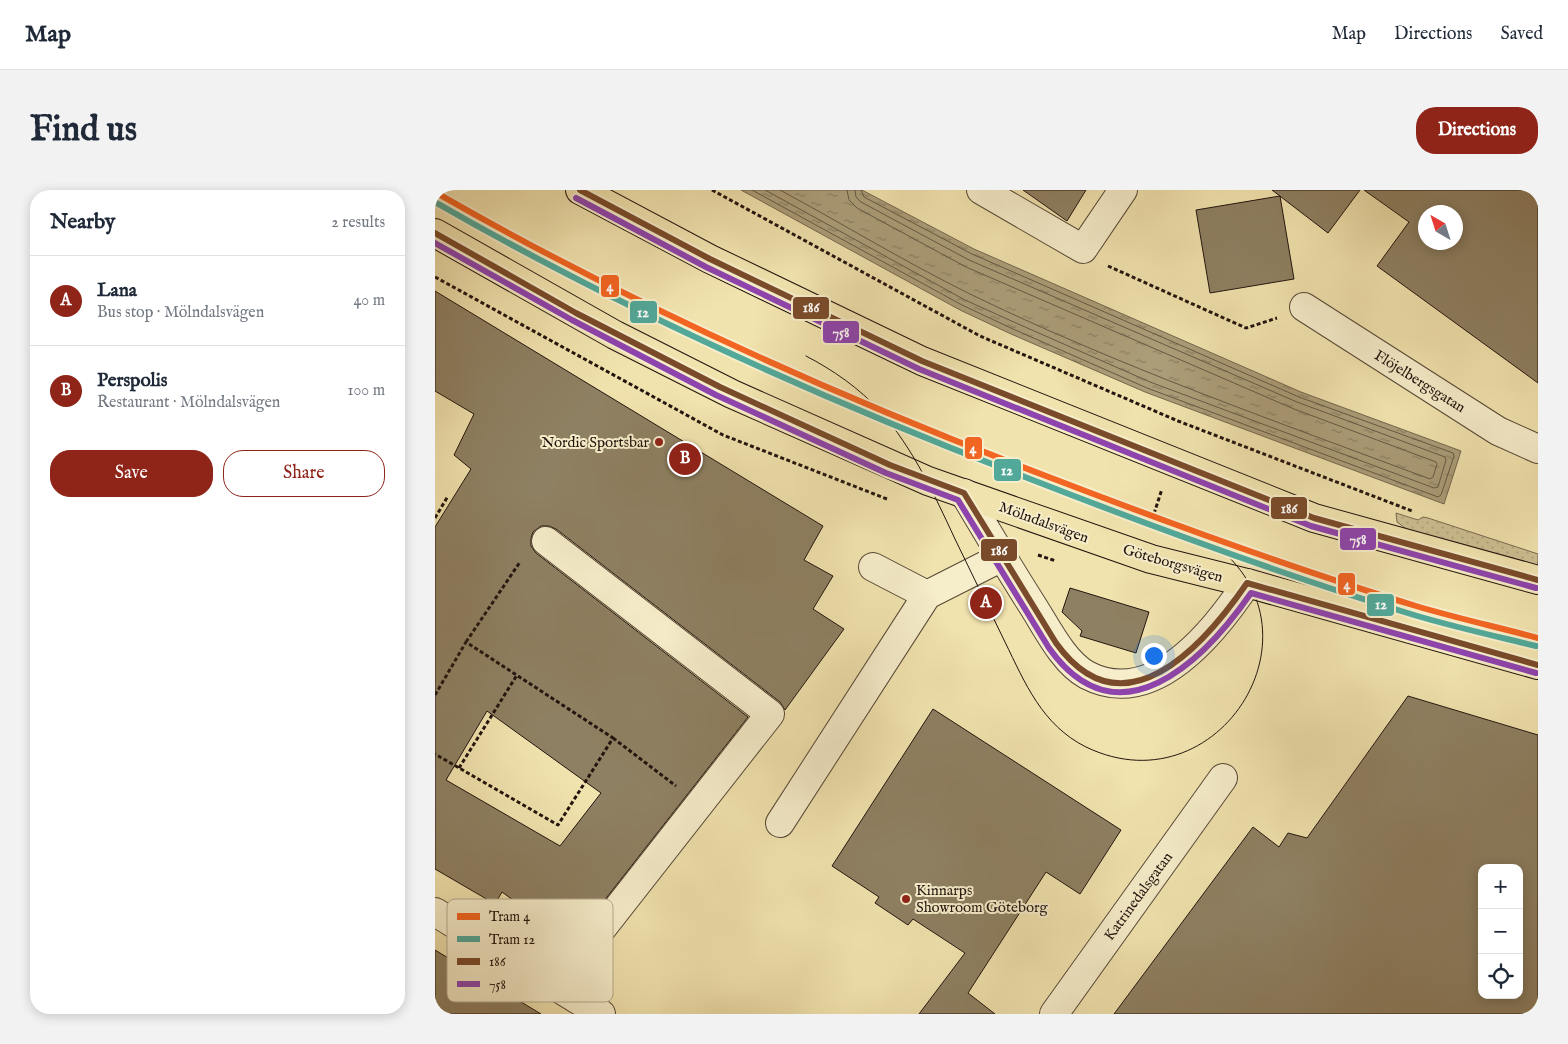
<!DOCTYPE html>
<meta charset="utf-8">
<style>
:root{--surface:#fff;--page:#f2f2f3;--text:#1f2937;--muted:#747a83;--line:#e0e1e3;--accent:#8f2418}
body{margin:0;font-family:"IM FELL English",serif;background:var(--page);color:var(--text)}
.controls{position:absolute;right:15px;bottom:15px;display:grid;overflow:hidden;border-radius:10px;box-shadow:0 2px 12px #0003}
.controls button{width:45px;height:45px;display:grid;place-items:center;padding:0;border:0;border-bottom:1px solid var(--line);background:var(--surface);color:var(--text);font:25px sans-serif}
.compass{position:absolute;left:983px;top:15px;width:45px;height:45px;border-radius:50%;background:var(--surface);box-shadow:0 2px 12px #0003;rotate:321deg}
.you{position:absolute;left:718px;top:465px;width:18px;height:18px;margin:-12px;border:4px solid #fff;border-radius:50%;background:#1a73e8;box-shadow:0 0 0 8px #1a73e833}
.badge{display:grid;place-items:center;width:32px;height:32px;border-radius:50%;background:var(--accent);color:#fff;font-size:16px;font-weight:700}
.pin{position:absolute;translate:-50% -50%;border:2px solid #fff;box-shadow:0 1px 5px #0006}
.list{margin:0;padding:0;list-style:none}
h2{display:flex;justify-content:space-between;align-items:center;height:65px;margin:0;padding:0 20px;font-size:21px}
h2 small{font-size:16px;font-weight:400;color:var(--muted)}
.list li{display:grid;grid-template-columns:32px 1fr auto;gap:15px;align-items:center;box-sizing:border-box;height:90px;padding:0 20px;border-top:1px solid var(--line)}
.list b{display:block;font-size:19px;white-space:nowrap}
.list p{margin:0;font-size:16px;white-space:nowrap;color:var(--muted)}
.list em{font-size:16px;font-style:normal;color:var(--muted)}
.actions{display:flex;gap:10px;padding:15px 20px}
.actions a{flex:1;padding:11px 0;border:1px solid var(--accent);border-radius:20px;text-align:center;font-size:18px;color:var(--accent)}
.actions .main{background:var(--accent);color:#fff}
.icon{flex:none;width:28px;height:28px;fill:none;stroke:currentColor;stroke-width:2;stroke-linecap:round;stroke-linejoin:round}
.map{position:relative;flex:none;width:1103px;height:824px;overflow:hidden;border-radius:20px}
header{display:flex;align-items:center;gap:30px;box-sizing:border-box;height:70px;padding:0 25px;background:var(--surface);border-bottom:1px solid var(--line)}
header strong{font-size:24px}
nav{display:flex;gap:28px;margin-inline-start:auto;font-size:18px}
.intro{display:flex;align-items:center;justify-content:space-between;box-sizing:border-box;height:120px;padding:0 30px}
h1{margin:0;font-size:35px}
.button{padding:12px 22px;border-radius:20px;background:var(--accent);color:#fff;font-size:18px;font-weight:700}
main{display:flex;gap:30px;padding:0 30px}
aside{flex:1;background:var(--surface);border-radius:20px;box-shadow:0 2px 12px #0003}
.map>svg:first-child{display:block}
.grass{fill:url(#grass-dots);stroke:#786a51}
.water{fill:url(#water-ripples);stroke:#74664e}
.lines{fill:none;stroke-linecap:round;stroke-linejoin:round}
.shore{stroke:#665844;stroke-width:1}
.building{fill:#8e8062;stroke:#22140f;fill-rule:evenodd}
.minor-casing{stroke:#564837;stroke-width:30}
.major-casing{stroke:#22140f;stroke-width:30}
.path{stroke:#22140f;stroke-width:3;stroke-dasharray:4 2.5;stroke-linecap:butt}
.minor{stroke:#f6edca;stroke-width:28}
.major{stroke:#f1e3ae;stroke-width:28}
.tram{stroke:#22140f;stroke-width:1}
.bus-1-casing{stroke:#f6edca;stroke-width:10}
.bus-2-casing{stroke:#f6edca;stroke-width:10}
.bus-1{stroke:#7a4b2a;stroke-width:6}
.bus-2{stroke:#8e44ad;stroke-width:6}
.tram-1-casing{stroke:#f6edca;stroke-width:10}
.tram-2-casing{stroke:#f6edca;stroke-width:10}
.tram-1{stroke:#f26522;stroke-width:6}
.tram-2{stroke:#52a899;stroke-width:6}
.poi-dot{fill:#8f2418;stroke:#f6edca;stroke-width:2}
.labels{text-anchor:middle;stroke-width:4;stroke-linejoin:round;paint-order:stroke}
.street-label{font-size:15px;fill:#22140f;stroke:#f6edca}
.poi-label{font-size:15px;fill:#22140f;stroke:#f6edca;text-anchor:end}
.key{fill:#f6edca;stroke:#b6ac92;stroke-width:1}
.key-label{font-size:14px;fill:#22140f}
.line-badge{stroke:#f6edca;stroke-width:2}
.badge-label{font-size:14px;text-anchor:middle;font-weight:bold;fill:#fff}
</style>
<header>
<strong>Map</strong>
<nav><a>Map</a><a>Directions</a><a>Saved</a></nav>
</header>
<div class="intro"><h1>Find us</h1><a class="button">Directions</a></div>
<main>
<aside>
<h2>Nearby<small>2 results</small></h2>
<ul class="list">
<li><span class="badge">A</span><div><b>Lana</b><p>Bus stop · Mölndalsvägen</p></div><em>40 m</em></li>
<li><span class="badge">B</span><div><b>Perspolis</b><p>Restaurant · Mölndalsvägen</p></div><em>100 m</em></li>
</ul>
<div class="actions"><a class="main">Save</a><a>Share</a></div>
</aside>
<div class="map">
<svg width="1103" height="824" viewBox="0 0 1103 824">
<defs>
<pattern id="grass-dots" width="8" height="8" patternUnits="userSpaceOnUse" patternTransform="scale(1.25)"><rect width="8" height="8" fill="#cec093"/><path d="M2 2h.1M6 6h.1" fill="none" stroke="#b1a47e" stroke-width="1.8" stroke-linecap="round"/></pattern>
<pattern id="water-ripples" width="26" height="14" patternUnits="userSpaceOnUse" patternTransform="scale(1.25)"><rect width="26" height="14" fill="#ab9d78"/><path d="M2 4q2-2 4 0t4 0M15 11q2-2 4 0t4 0" fill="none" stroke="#8b7f61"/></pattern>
</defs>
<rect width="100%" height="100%" fill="#f1e3ae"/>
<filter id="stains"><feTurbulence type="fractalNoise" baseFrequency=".004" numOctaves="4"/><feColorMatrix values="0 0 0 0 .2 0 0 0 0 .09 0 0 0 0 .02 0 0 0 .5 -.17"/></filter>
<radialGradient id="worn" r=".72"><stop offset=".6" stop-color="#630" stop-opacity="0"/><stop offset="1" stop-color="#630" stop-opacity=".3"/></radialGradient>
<path class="grass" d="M961,323L983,330L988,327L993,328L1103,364V378L977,343L962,332Z"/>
<path class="water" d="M306,0H427L539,59L866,202L1026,261L1009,314L710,202L576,144L525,120Z"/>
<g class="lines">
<path class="shore" d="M317,0L527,115L578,139L712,198L1003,307L1006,305L1019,266L1018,263L864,207L537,64L429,7L426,0
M330,0L530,110L581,133L715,192L999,298L1003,297L1011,270L1010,267L862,212L534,70L426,12L421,7L420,0
M345,0C408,34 470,72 535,104C683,176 840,231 995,289L998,287L1002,274L1001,272L859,219L531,77L422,18L414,10L412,0"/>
</g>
<path class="building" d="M588,0H651L632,31Z
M837,0H925L893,43Z
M929,0H1103V193L942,76L974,32ZM990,22H1020V52H990Z
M845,6L859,89L775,103L761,20Z
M0,101L388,336L369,370L398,386L378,419L409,439L350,520L345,512L121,339L114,336H106L98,342L96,348V356L101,363L313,527L136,753L67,702L60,714L0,679V337L36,279L19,265L39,224L0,201ZM52,521L166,603L125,656L11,590Z
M635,398L714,422L701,463L645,446L647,441L627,422Z
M973,506L1103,545V824H679L818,637L844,657L853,643L872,648ZM1047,678H1084V805H1047Z
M498,519L686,640L645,704L611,682L533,803L560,824H484L530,763L478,729L473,735L440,713L444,707L397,676Z
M0,760L106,824H0Z"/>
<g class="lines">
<g class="minor-casing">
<path id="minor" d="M546,0L648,59L688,0
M869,117L1063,241L1103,259
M529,303C551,340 573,377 596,413C611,436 628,472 652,485C719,520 780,441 812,393
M111,351L335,524L121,797
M438,377L492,405
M345,633L492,405L567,367
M0,722L166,824
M619,824L788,588"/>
</g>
<g class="major-casing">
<path id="major" d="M145,0L275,69L487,171L879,328L1103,390
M0,43L180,145L297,204L493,291L716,369L812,393L1103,475"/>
</g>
<path class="path" d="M277,0L545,146L743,231L977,321
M673,76L811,138L842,128
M0,87L288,245L452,309
M0,328L13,306
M715,336L727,299
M603,365L621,371
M31,452L85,372
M0,505L31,452L178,548L123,635L0,564
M178,548L241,596
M24,578L82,485"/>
<use href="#minor" class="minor"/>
<use href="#major" class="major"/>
<path class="tram" d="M371,166C398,180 424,198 445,221C478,258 499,304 520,349C537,383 553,418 570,452C590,493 607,535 651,557C790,624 908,421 758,341"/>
<g class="bus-1-casing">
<path id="bus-1" d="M145,0L275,69L487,171L879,328L1103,390
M0,43L141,123L285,197L455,275L529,303L621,453C688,546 768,457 812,393L1103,475"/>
</g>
<g class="bus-2-casing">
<path id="bus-2" d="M141,8L271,77L484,179L876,336L1101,398
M0,53L137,130L281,205L451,283L523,310L614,458C683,555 768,472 816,403L1101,483"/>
</g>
<use href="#bus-1" class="bus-1"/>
<use href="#bus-2" class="bus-2"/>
<g class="tram-1-casing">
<path id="tram-1" d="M0,2C198,116 405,208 619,289C739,335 859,379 981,416C1021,428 1062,437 1103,448"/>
</g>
<g class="tram-2-casing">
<path id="tram-2" d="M0,12C189,121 387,209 590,287C718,337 848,385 979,425C1019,437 1060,446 1101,456"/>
</g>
<use href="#tram-1" class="tram-1"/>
<use href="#tram-2" class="tram-2"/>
</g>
<g class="poi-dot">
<circle cx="224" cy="252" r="5"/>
<circle cx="471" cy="709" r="5"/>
</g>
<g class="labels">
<g class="street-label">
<text transform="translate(985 191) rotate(32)" y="5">Flöjelbergsgatan</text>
<text transform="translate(609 332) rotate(20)" y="5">Mölndalsvägen</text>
<text transform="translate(738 373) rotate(16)" y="5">Göteborgsvägen</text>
<text transform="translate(703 706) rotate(-54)" y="5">Katrinedalsgatan</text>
</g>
<g class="poi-label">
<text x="214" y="257">Nordic Sportsbar</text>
<text x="481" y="705" text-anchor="start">Kinnarps<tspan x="481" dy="17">Showroom Göteborg</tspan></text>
</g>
</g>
<rect x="12" y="709" width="166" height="103" rx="8" class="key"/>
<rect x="22" y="723" width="23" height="7" fill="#f26522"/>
<rect x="22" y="746" width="23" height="6" fill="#52a899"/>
<rect x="22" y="768" width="23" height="7" fill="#7a4b2a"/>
<rect x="22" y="791" width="23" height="6" fill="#8e44ad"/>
<g class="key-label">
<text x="54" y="731">Tram 4</text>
<text x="54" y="754">Tram 12</text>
<text x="54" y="776">186</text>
<text x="54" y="799">758</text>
</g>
<g class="line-badge">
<rect x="165" y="84" width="20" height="24" rx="5" fill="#f26522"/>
<rect x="357" y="106" width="38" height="24" rx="5" fill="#7a4b2a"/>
<rect x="194" y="110" width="29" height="24" rx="5" fill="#52a899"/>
<rect x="387" y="130" width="38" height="24" rx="5" fill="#8e44ad"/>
<rect x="529" y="246" width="19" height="24" rx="5" fill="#f26522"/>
<rect x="558" y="268" width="29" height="24" rx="5" fill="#52a899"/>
<rect x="835" y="306" width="38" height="24" rx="5" fill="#7a4b2a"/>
<rect x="904" y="337" width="38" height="24" rx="5" fill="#8e44ad"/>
<rect x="545" y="348" width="38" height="24" rx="5" fill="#7a4b2a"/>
<rect x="902" y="382" width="19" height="24" rx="5" fill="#f26522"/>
<rect x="931" y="403" width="29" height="24" rx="5" fill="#52a899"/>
</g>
<g class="badge-label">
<text x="175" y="101">4</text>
<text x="376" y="122">186</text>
<text x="208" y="127">12</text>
<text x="406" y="147">758</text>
<text x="538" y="263">4</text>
<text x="572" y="285">12</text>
<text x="854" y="323">186</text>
<text x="923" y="354">758</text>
<text x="564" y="365">186</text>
<text x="912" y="399">4</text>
<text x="946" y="419">12</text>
</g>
<rect width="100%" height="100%" filter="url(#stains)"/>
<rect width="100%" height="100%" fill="url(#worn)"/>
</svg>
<div class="controls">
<button>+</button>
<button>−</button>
<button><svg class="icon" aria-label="locate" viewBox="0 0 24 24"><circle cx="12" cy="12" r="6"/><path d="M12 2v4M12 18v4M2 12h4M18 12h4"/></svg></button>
</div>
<svg class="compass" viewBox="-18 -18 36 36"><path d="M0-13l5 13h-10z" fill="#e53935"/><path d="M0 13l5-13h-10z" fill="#747a83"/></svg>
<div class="you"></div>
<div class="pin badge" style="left:551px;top:413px">A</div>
<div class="pin badge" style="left:250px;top:269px">B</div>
</div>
</main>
